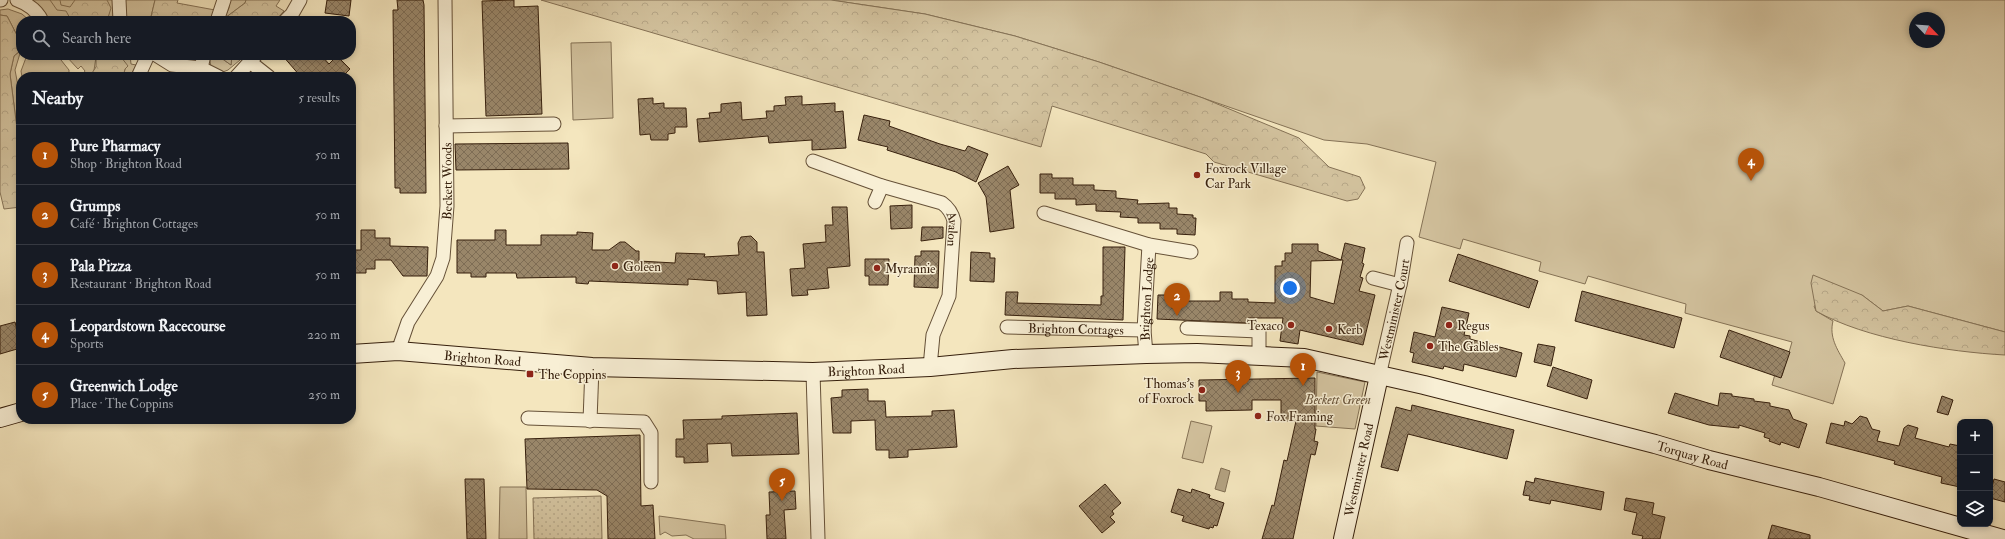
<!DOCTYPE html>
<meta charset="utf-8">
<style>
:root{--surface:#171b24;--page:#242831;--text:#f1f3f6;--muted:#9ea1a6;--line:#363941;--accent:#b45309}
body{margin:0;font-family:"IM FELL Double Pica",serif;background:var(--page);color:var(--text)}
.controls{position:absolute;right:12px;bottom:12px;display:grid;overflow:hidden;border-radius:8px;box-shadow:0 2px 6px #0003}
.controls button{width:36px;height:36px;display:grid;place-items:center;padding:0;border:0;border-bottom:1px solid var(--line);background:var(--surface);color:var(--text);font:20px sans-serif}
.compass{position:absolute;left:1909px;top:12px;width:36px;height:36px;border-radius:50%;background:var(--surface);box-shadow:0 2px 6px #0003;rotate:115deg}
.you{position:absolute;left:1290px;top:288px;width:14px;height:14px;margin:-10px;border:3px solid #fff;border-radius:50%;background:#1a73e8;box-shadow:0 0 0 6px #1a73e833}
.badge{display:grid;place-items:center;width:26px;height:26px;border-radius:50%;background:var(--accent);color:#fff;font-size:13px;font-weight:700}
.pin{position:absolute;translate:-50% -33px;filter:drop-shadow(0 1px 2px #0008)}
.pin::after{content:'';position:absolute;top:21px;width:14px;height:12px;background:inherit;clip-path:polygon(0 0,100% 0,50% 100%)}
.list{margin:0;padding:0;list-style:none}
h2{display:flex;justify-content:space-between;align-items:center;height:52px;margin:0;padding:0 16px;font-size:17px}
h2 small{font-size:13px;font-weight:400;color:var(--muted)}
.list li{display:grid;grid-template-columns:26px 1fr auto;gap:12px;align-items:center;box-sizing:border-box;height:60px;padding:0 16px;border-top:1px solid var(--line)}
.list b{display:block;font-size:15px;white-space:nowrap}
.list p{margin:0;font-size:13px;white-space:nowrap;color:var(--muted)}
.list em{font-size:13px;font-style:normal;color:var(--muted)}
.icon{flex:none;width:22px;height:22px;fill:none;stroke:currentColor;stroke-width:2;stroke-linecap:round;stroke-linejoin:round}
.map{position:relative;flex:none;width:2005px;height:539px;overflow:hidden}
.search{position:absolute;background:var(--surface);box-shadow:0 2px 6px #0003;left:16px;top:16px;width:340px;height:44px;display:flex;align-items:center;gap:10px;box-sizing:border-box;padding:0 14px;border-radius:16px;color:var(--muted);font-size:15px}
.panel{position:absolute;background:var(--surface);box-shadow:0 2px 6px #0003;left:16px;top:72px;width:340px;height:352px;border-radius:16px}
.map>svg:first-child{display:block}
.green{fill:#d4c4a0;stroke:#857256;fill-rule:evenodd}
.forest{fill:url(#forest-crowns);stroke:#857256}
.garden{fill:url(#garden-dots);stroke:#857256}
.water{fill:#b3a281;stroke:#816e52}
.building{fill:url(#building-cross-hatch);stroke:#361f0c;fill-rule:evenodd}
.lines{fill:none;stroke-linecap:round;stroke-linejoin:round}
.street-casing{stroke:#665138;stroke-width:15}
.secondary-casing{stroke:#361f0c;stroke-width:20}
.street{stroke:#f8efd5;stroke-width:13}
.secondary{stroke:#f8efd5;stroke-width:18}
.poi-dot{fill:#8f2418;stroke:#f8efd5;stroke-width:1.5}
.labels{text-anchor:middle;stroke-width:3;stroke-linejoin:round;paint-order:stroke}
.poi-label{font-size:13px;fill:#361f0c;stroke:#f8efd5;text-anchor:start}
.street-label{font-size:13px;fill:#361f0c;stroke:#f8efd5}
.park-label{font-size:13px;font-style:italic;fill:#655138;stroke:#f8efd5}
</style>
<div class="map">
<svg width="2005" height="539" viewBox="0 0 2005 539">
<defs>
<pattern id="forest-crowns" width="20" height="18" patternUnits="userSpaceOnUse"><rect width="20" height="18" fill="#d4c4a0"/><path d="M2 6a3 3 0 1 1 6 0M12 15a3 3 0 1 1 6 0" fill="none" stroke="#b7a889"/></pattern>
<pattern id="garden-dots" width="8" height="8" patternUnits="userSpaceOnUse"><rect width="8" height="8" fill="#d4c4a0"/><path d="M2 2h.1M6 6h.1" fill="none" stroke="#b7a889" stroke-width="1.8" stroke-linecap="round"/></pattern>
<pattern id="building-cross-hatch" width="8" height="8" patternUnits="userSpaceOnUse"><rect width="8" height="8" fill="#998669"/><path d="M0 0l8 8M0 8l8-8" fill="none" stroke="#7e6d55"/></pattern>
</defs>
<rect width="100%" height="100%" fill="#f4e6be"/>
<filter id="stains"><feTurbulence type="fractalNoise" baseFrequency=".005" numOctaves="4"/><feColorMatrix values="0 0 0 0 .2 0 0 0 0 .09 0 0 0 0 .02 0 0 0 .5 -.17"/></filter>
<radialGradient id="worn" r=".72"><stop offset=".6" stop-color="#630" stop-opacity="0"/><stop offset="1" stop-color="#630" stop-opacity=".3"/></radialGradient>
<path class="green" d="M29,0H114L115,21H50L45,14Z
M124,0H155L150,21H125Z
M230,0H246L245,3L225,18L226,21H223L229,8Z
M831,0H2005V332L1908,306L1883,311L1862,295L1814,306L1816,311L1833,321C1829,337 1837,349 1845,363L1833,404L1772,385L1775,374L1782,376L1792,342L1685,313L1686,304L1588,276L1585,284L1539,271L1541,262L1463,239L1460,249L1419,237L1436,162L1367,144L1324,140L1099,62L1015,36L925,14ZM1915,18H1939V42H1915Z
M8,9L22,14L30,21H21V43L7,16L0,15V10Z
M611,42L613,118L573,120L571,43Z
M21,50L15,70L21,102V146L19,144L10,74L14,56Z
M27,55H57L69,70V77H22L21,71Z
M130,55L131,64L136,65L130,77H123L125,69L121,57L99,56Z
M209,55H217L231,65L232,55H246L228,70L223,72L211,67Z
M66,56L83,59L96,57L93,77H85L83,74L85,71L81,66L78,69Z
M1317,372L1365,382L1355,429L1316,426Z
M1191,421L1212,426L1203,463L1182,458Z
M500,487H526L527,539H499Z
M659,516L725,525L726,539H694L686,535L672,536L665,532L660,535Z"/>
<path class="forest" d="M50,0H60L61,5L70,7L75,0H107L111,8L107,21H75L71,20L66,11L57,10Z
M155,0H178L177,3L215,10L211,21H150Z
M246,0H280L276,6L284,11L275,21H265L263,19L258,21H226L225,18L245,3Z
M541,0H831L925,14L1015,36L1099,62L1203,98L1299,138L1329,167L1360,177L1365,188L1358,199L1347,201L1214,162L1206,154L1052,106L1041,147Z
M0,15L7,16L21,43V50L14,56L10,74L19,144L21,146V207L4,209L0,192Z
M169,55H199C192,65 177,62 169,55Z
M217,55H232L231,65Z
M99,56L121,57L128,66L125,69L123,77H93L92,73L96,67V57Z
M1813,275L1862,295L1883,311L1908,306L2005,332V355C1949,352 1865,339 1816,311L1811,283Z"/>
<path class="garden" d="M601,496L602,539H534L533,498Z"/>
<path class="water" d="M1221,468L1230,471L1225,492L1215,489Z"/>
<path class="building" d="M327,0H351L349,16L325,13Z
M397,0H423L424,5L426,193H400V188H395L393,10H398Z
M514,0V7L538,6L542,114L486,116L482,1Z
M282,55H321L329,64L337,56L350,69L342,77H316L310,72L304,77H301Z
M802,96V105L835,103V112L843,111L846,148L812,150V140L769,143L768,136L699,142L697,119L710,118L709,113L721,112V104L741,102L742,120L767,118L766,111H774V106L786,105L785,97Z
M653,98V104L664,103V108H686L687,127H675V133L668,134V140H651L650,134L640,135L638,99Z
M864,115L890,121L889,126L940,144L965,151L968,146L988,154L976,182L956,172L887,150L888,147L858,140Z
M568,143L569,169L456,170L455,144Z
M1008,166L1019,185L1010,190L1014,228L990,232L986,197L978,183Z
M1040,174H1052V178H1073V185H1094V190L1116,191V198L1138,200L1137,204L1169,203V208H1177V214L1193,215V218H1196L1195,235L1177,234V229H1160V223H1138V218L1120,217L1121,212L1096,211V204L1076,205V199H1055V193H1040Z
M912,205V228L891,229L890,206Z
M832,207H847L850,266L827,268L829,288L807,290L808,295L792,296L790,269L805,268L803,244L826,242L825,225H833Z
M922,227H943V238L921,241Z
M361,230H375V238H390V246L428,247L427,276H403L391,260H375V269H366V273H352L351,250H361Z
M495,230H506V245H541V235H577V232L593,233L592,250H609L620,242H625L636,251H639V261L675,263L676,253L705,254L704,257L739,255L738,243L741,237L751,236L757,242V252H764L767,315L747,316L746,292L718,294L717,281L688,279V285L589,281L588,284L576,283V277L517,278L516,273H486V277H471V273H457V240H495Z
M1345,243L1365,248L1362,263L1364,264L1360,277L1363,278L1359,291L1375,295L1363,345L1300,330L1298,344L1280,341L1283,318H1248V323L1157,319L1158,295H1180V301H1220V292H1232V299H1248V302L1275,303V266H1282V261H1285V253H1292V244H1318V251L1341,260ZM1343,260L1334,304L1310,297L1311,261Z
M1103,247H1125L1123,320L1005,315L1006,292H1018L1017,303L1101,305V296H1103Z
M921,251H939L938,288L914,287L915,256H921Z
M971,252L990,253V258H995L994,282L970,281Z
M1458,254L1538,281L1529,308L1449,281Z
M865,259H889L888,285H869V276H865Z
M1582,291L1682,318L1674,348L1575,321Z
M1442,307L1469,313L1464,335L1470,336V339L1522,353L1516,377L1464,364L1463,371L1444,366L1443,369L1412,362L1414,353L1410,352L1414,332L1435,337Z
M15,322L17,330L21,328V346L16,347L17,349L0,354V326Z
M1729,330L1790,352L1781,378L1720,357Z
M1538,344L1555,347L1551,366L1534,362Z
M1553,367L1592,380L1587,399L1547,386Z
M1315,378V429H1316L1314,441L1318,442L1315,455L1311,454L1293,539H1262L1272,505L1274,506L1284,460L1287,461L1296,421H1281V400H1252V410L1206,411V401H1199V380Z
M868,389V401H885L886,417L932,416V411L954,410L957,447L908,450V457L889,458V450H876L875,420L851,421V433H833L831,398L842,397V390Z
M1675,393L1718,406L1720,393L1732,394V396L1754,399V401L1770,403V406L1789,410L1793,419L1807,424L1799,448L1781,442L1780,445L1769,441L1770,439L1764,437L1765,433L1739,425V428L1709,425L1668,413Z
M1942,396L1953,400L1948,415L1937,412Z
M1412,405L1514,430L1507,459L1408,434L1398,471L1381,467L1396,407L1411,411Z
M797,413L799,454L732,456L731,443L707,444L708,462L684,463V457H676V439H684L683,420L722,419V416Z
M1860,416L1867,418L1872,429L1880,431L1877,441L1899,446L1904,428L1908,425L1918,428L1915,438L1949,447L1950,444L1960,446V487L1941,483L1942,477L1894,464L1895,461L1826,443L1831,423L1844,426L1845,421L1852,424Z
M640,435L641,506L653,505L655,539H608L607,496L597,490L527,489L525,439Z
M1535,478L1604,492L1601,510L1551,500L1550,504L1529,500L1530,496L1523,495L1526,481L1534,483Z
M465,479H484L486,539H467Z
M1994,479L2005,482V502L1990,498V486L1992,487Z
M1105,484L1121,503L1112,511L1114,514L1110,517L1115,522L1102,533L1079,506Z
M1178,489L1191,493L1192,489L1210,495L1209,498L1224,503L1217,526L1214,525L1213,528L1210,527L1209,529L1182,521L1184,516L1171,512Z
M795,491L796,509L784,510L786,539H767L766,515H770L769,492Z
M1626,498L1654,503L1652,514L1665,517L1660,539H1642L1643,536L1632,534L1637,513L1624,510Z
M1772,525L1810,535V539H1768Z"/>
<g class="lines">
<g class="street-casing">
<g id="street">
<path d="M0,0H1"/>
<path d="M17,0C28,4 37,10 42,21"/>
<path d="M119,0L120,21"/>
<path d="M217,21L224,0"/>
<path d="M285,21L292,14L300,0"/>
<path d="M156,55L172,65L201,68L219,77"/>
<path d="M250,62L269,77"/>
<path d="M201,68L204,55"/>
<path d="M138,77L148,55"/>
<path d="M236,77L256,55"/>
<path d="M446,126L554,124"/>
<path id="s1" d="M813,161L882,186L942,203C949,208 952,213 954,221L949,296L933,335L930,367"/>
<path d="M875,202L882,186"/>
<path d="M1044,213L1149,245L1191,252"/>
<path d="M1373,278L1400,285"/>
<path id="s2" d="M1007,327L1144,330"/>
<path d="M1187,328L1259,331V356"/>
<path id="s3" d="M398,351L408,322L437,276L443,258L447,206L445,0"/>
<path id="s4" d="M1146,354L1144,330L1149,245"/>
<path d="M813,372L818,539"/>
<path id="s5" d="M1379,376L1401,280L1407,243"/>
<path d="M528,418L644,422L651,433V482"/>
<path d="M590,421L592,367"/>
</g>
</g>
<g class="secondary-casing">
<g id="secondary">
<path id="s6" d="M351,354L398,351L592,367L813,372L930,367L1013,359L1146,354L1197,353L1304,358L1424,385L1655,444L1709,460L1819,487L2003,539"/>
<path d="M0,418L21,412"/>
<path id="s7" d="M1343,539L1379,376"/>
</g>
</g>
<use href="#street" class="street"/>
<use href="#secondary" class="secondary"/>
</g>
<g class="poi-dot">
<circle cx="1197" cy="175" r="4"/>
<circle cx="615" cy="266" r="4"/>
<circle cx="877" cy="268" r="4"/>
<circle cx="1291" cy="325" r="4"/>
<circle cx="1449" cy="325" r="4"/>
<circle cx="1329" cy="329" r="4"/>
<circle cx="1430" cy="346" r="4"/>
<rect x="526" y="370" width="8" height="8" rx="2"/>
<circle cx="1202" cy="390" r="4"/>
<circle cx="1258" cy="416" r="4"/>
</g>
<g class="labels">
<g class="poi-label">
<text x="1205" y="173">Foxrock Village<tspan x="1205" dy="15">Car Park</tspan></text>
<text x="623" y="271">Goleen</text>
<text x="885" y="273">Myrannie</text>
<text x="1283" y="330" text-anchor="end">Texaco</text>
<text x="1457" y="330">Regus</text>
<text x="1337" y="334">Kerb</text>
<text x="1438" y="351">The Gables</text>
<text x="538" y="379">The Coppins</text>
<text x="1194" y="388" text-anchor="end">Thomas's<tspan x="1194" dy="15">of Foxrock</tspan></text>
<text x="1266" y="421">Fox Framing</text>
</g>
<g class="street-label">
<text dy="5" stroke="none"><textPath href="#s3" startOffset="181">Beckett Woods</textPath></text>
<text dy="5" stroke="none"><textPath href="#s1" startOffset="166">Avalon</textPath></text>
<text dy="5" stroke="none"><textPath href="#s4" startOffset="55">Brighton Lodge</textPath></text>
<text dy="5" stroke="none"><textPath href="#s5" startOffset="68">Westminister Court</textPath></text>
<text dy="5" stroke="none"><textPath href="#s2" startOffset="69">Brighton Cottages</textPath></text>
<text dy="5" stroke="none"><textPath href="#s6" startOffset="132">Brighton Road</textPath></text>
<text dy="5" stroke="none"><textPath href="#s6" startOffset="516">Brighton Road</textPath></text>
<text dy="5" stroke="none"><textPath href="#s6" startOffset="1355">Torquay Road</textPath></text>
<text dy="5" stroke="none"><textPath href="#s7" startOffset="71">Westminster Road</textPath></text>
</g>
<g class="park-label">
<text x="1338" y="404">Beckett Green</text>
</g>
</g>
<rect width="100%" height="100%" filter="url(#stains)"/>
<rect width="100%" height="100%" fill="url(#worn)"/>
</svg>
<div class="controls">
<button>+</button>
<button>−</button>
<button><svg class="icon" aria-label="layers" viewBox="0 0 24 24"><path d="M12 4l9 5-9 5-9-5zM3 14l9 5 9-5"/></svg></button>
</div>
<svg class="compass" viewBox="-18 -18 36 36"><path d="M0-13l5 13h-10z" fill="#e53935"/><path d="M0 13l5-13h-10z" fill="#9ea1a6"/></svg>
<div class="you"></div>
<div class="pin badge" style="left:1303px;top:386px">1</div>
<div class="pin badge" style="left:1177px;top:316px">2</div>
<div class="pin badge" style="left:1238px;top:393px">3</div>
<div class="pin badge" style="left:1751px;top:181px">4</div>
<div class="pin badge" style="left:782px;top:501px">5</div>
<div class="search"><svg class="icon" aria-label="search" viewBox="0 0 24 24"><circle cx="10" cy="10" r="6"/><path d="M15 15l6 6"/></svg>Search here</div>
<section class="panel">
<h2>Nearby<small>5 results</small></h2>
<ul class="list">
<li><span class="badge">1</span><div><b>Pure Pharmacy</b><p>Shop · Brighton Road</p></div><em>50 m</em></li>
<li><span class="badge">2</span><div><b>Grumps</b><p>Café · Brighton Cottages</p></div><em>50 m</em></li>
<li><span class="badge">3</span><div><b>Pala Pizza</b><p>Restaurant · Brighton Road</p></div><em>50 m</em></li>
<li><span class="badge">4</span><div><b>Leopardstown Racecourse</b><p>Sports</p></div><em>220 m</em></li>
<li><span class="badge">5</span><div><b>Greenwich Lodge</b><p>Place · The Coppins</p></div><em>250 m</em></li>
</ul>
</section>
</div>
